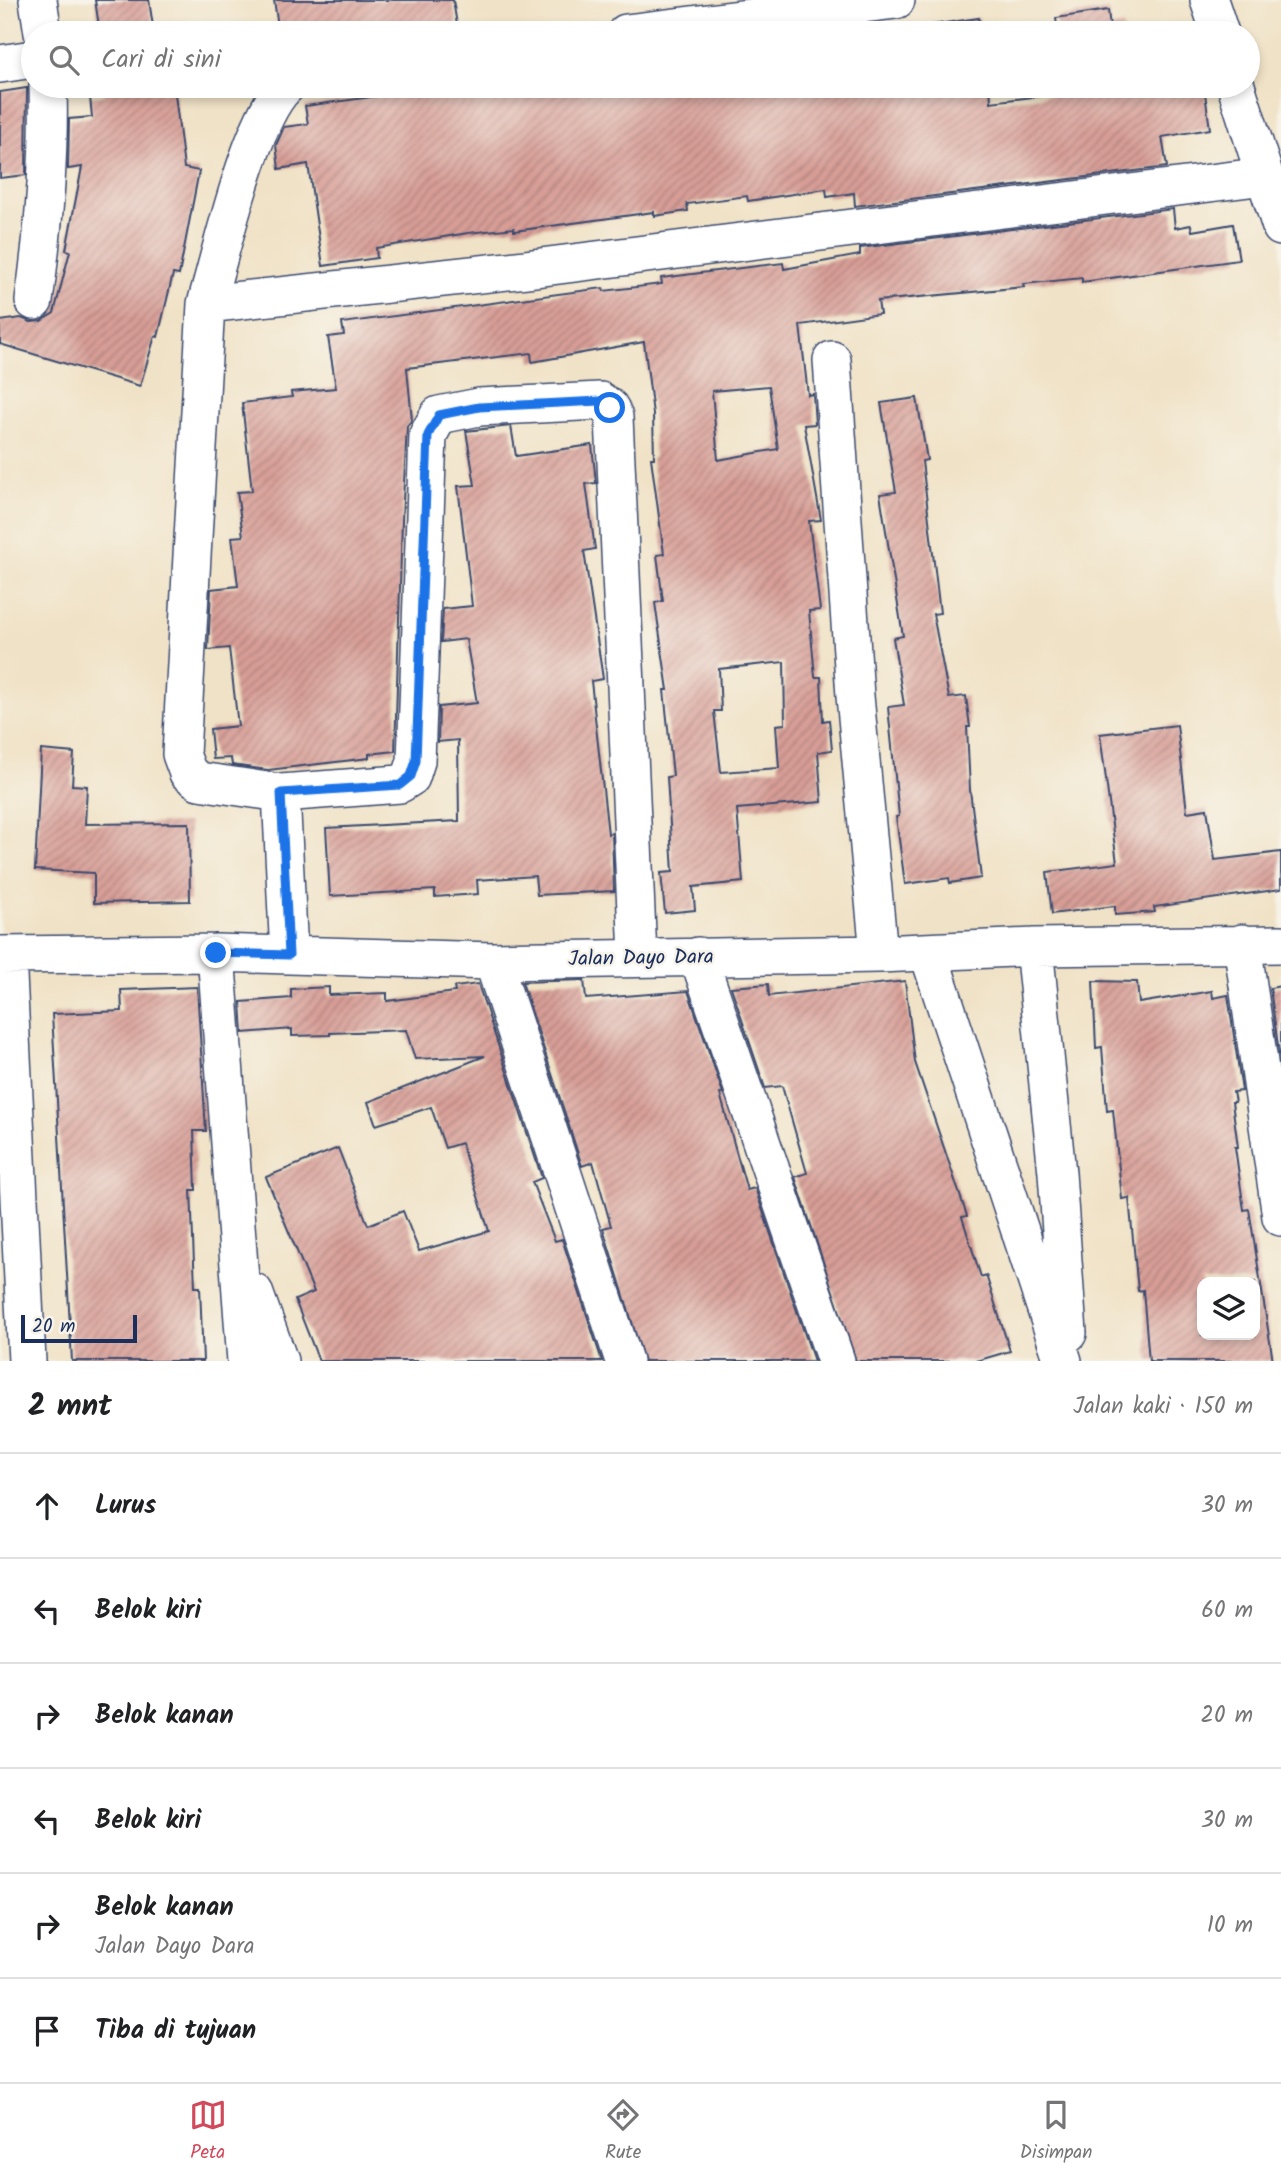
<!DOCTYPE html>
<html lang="id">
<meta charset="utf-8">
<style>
:root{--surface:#fff;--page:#f2f2f2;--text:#202124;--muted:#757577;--line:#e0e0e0;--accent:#d1495b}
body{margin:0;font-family:Kalam,sans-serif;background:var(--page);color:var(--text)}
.controls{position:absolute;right:21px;bottom:21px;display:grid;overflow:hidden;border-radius:14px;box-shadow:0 4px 10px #0003}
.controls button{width:63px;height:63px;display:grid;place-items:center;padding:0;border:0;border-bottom:2px solid var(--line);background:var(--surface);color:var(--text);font:35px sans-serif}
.scale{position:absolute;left:21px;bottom:18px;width:116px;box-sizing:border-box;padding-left:7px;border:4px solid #1b2f5e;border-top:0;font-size:19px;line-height:24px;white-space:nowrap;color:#1b2f5e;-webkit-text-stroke:5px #f7f3e8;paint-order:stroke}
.stop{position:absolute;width:21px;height:21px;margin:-16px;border:5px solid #1a73e8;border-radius:50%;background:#fff}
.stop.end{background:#1a73e8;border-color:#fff;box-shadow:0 2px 7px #0008}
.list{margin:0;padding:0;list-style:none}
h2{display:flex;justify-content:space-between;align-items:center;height:91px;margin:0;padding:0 28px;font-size:30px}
h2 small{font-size:23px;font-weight:400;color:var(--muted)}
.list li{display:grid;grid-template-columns:46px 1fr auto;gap:21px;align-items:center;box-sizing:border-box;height:105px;padding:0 28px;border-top:2px solid var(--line)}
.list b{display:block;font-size:26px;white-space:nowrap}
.list p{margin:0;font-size:23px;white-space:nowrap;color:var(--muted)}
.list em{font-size:23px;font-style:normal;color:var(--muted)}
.icon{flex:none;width:38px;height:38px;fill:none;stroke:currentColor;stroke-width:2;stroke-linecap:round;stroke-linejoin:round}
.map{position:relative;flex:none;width:1281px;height:1361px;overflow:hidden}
.search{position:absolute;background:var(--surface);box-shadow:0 4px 10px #0003;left:21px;right:21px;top:21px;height:77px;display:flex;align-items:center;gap:18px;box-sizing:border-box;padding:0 24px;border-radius:38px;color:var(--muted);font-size:26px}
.sheet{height:721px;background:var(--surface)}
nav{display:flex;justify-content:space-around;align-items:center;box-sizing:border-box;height:98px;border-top:2px solid var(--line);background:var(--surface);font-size:19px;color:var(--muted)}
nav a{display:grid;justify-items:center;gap:4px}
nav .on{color:var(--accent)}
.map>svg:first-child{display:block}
.building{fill:url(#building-hatch);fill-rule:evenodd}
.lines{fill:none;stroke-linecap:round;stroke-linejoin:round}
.minor-casing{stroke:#3b4a6e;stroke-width:40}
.minor{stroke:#fff;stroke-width:37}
.route{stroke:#1a73e8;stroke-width:9}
.labels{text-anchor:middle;stroke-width:5;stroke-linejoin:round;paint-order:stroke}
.street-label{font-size:21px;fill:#1b2f5e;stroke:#f7f3e8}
</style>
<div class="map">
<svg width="1281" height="1361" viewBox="0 0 1281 1361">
<defs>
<pattern id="building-hatch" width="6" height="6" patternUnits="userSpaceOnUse" patternTransform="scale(1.75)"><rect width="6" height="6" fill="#d89e96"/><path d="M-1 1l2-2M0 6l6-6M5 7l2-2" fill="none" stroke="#ae817e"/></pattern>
</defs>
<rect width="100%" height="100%" fill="#f7f3e8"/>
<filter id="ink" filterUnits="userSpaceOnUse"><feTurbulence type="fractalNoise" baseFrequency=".0143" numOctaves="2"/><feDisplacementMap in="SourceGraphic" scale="14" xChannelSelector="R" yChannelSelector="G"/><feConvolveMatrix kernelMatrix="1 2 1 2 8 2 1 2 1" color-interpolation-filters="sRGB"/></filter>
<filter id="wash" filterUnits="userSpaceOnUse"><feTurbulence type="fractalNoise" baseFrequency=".00686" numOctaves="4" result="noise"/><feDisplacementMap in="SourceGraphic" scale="28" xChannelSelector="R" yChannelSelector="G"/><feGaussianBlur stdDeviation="1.57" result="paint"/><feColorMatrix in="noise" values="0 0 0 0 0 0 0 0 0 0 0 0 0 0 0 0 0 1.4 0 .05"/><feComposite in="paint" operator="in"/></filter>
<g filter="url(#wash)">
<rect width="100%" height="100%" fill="#f0e2c6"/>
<g id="blocks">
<path class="building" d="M95,0H149L154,33H100Z
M274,0H453L458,31L279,33Z
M1108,10L1110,28L1123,26L1124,33H1058L1056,18Z
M979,18L980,30L985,29V33H932L931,25Z
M104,86H174L184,168L199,171L179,275L173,274L158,337L155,336L140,386L0,344V321L21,318L31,322L41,321L54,313L70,251L66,250L82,167L68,169L69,119L92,117L90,97L105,95Z
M415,86H990L991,102L1067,93L1066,86H1131L1132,89L1204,86L1210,129L1162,137L1167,167L855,206L854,193L827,197L826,189L748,201L747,196L687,204L688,211L654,216V212L514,231V228L468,233L376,248L377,258L323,266L308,164L279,169L276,145L284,127L308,124L305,106L416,91Z
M27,88L26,175L0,178V92Z
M1173,209L1175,228L1191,225L1192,231L1233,224L1239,260L1082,282V278L1023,284L1024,287L878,301L880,314L800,325L808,395L813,394L815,424L804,425L821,520L809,521L820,610L809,611L815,677H821L823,721L829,720L832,750L818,752L822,802L737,809L743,882L693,887L695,910L665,913L661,873L673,872L667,777L673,776L664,690H668L655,603L663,601L657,555L664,554L651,458H654L653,414L644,342L532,362L531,353L407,368L412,420L407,426L402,520L395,751L369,754V758L268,770L232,765L231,758L213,759L210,729L238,726L229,648L208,650L211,589L238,586L232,537L243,536L237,492L252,491L242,403L292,397L291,392L336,388L328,337L344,335L342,323L603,288L604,291L662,284L661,278L708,272L783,263L784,269L860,255V248ZM769,386L778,449L718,460L712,391ZM784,662L785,724L776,725L779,768L721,772L714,711H721L719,669Z
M917,398L927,460L922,461L940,613L933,614L949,698L966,696L970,727H967L970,790L981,878L950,883L949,878L905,884L896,817L899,816L888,707L904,705L893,638L903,636L880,494L896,492L881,403Z
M511,426L516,456L592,445L596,483L586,484L595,549L584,551L603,679L591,681L608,834L612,833L614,891L537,895L535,876L477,880L478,894L435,897V890L330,896L326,828L459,821L458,740L438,742L439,707L477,703L466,639L441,642L443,609L472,606L458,486L475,485L466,431Z
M1177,725L1187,812L1207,809L1215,860L1281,852V889L1154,907L1155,912L1115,915V906L1052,914L1047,872L1117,863L1100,734Z
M41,750L74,753L72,785L87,786L85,824L189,823L190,901L94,903V873L35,870Z
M584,980L586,999L688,991L723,1093L720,1094L747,1190L755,1188L814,1361H644L603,1228L611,1226L593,1162L582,1166L522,982Z
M905,981L915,1062L967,1216L962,1217L981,1277L986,1275L1010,1351L976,1361H856L795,1177L807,1173L782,1086L765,1088L731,987L768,984L769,996Z
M1093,981L1137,982L1139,1003L1212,991L1213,998L1228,995L1242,1091L1233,1092L1235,1102H1232L1238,1147H1235L1244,1210L1249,1209L1273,1361H1149L1143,1290L1138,1291L1129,1198L1122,1199L1113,1110L1107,1111L1102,1047L1096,1048ZM1202,1282H1255V1335H1202Z
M478,984L542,1178L532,1182L555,1241L562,1239L602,1361H319L295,1300L314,1292L266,1177L338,1148L368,1225L403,1211L419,1251L489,1231L461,1143L445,1148L431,1107L376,1125L368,1102L485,1056L415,1059L406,1030L330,1033V1035L292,1036V1029L243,1033L241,1002L291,998V989L329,987V995L387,993V1001L455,992L454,987Z
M1281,986V1068L1270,988Z
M197,987L206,1131H194L196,1190H191L195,1287H200L203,1361H72L52,1014L122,1011L121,990Z"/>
</g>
</g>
<g filter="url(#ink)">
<use href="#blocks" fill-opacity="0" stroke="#3b4a6e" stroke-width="2"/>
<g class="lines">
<g class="minor-casing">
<path id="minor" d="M38,0L43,33
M1209,0L1220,33
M626,33L896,0
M0,64L33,59
M1236,86L1281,227
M34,301C44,228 50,159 48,86
M206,304C221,253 251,118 286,86
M832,360L855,696L879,954
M281,793L400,784L411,777L416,761L428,435L439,415L479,407L600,401L610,408L614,417L638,956
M1242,943L1281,1217
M1034,947L1057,1173L1068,1333
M928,952L1063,1361
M216,953L246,1361
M0,955L216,953L493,961L879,954L1034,947L1281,944
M7,955L27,1361
M289,955L281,793L199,781L188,773L181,754L206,304L526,269L1265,176
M698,956L836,1361
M493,961L624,1361
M254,1292L279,1361"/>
</g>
<use href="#minor" class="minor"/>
</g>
</g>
<g class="lines" filter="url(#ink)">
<path class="route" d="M216,953L289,955L281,793L400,785L411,776L416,761L428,435L439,415L479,407L600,401L610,408"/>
</g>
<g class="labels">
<g class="street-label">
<text transform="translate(641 957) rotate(-1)" y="7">Jalan Dayo Dara</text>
</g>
</g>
</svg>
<div class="controls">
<button><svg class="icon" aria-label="layers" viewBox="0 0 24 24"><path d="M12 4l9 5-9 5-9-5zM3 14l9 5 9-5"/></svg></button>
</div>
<div class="scale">20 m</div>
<div class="stop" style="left:610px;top:408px"></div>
<div class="stop end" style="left:216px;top:953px"></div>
<div class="search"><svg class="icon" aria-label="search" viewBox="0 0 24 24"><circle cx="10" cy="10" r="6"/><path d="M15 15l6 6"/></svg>Cari di sini</div>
</div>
<section class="sheet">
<h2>2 mnt<small>Jalan kaki · 150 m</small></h2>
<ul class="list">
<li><svg class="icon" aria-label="ahead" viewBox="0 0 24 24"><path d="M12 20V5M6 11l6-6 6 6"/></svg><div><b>Lurus</b></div><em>30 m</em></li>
<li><svg class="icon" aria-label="left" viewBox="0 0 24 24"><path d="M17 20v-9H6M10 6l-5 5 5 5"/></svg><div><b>Belok kiri</b></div><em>60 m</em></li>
<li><svg class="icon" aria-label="right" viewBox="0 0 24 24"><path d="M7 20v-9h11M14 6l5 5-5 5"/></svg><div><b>Belok kanan</b></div><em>20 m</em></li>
<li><svg class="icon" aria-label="left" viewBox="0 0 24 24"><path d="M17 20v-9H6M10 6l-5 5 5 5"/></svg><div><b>Belok kiri</b></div><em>30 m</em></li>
<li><svg class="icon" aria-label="right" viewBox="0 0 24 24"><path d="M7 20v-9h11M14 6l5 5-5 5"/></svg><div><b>Belok kanan</b><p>Jalan Dayo Dara</p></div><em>10 m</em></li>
<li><svg class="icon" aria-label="arrive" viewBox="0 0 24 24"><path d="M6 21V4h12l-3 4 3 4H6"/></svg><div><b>Tiba di tujuan</b></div></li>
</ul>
</section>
<nav>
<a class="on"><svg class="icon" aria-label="map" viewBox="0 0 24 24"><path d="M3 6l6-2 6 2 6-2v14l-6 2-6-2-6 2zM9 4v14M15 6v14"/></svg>Peta</a>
<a><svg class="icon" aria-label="directions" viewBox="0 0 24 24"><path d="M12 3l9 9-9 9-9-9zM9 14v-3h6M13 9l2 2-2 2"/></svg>Rute</a>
<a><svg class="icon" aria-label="saved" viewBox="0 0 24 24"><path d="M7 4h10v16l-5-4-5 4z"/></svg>Disimpan</a>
</nav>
